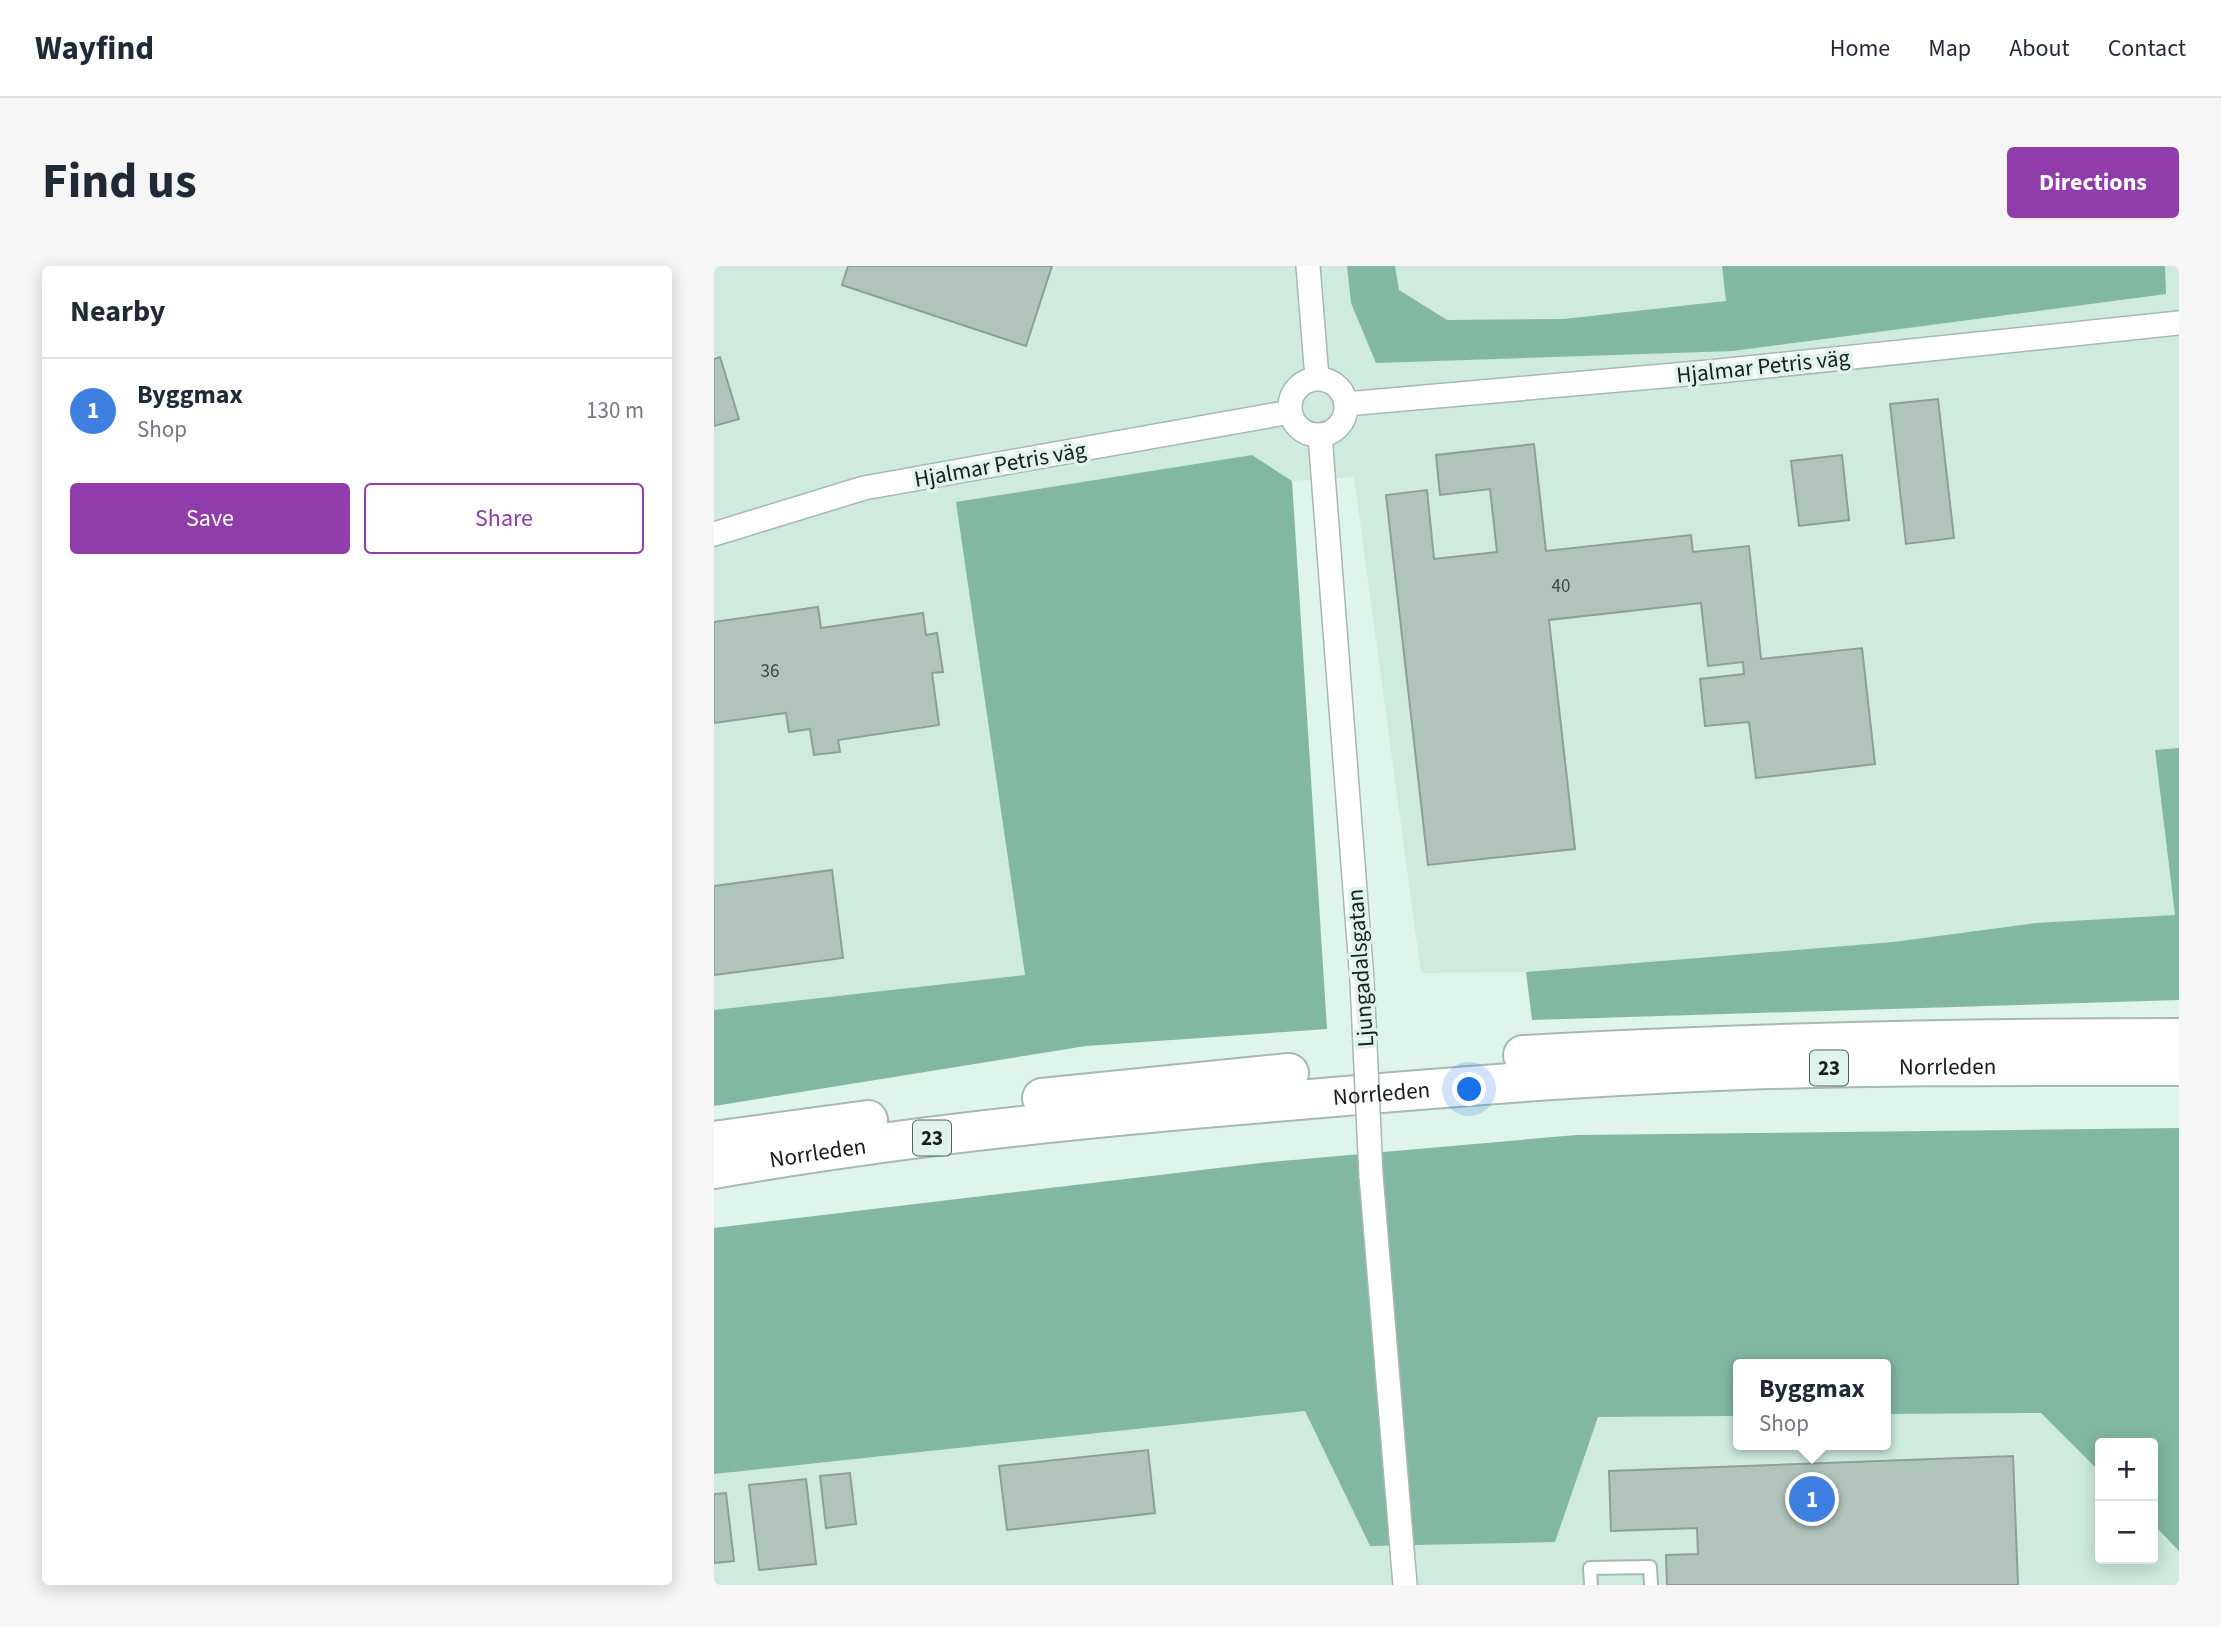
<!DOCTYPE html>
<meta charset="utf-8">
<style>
:root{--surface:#fff;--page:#f6f6f7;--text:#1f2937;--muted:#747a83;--line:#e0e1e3;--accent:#903caa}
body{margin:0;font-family:"Source Sans 3",sans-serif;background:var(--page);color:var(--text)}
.controls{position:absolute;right:21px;bottom:21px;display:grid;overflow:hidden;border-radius:7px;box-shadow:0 4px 18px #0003}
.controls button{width:63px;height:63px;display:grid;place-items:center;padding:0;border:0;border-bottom:2px solid var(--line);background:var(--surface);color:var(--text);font:35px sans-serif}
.you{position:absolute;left:756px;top:824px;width:24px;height:24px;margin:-18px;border:5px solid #fff;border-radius:50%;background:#1a73e8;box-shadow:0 0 0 10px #1a73e833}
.badge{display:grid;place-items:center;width:46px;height:46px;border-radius:50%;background:var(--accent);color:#fff;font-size:23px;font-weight:700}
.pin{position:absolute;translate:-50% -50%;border:4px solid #fff;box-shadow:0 2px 7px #0006}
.popup{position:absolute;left:1019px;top:1093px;width:158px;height:91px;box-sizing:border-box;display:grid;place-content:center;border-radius:7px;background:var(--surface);filter:drop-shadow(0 2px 5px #0005);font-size:23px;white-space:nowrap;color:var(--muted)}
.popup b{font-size:26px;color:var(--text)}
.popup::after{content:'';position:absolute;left:50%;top:100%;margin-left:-14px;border:14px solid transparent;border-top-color:var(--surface)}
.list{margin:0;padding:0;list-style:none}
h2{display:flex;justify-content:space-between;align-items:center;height:91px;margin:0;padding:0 28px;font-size:30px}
h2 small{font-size:23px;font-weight:400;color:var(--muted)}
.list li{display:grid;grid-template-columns:46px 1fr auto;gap:21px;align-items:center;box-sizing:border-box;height:105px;padding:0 28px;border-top:2px solid var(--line)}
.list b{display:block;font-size:26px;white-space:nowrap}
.list p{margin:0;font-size:23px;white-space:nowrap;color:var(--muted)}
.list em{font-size:23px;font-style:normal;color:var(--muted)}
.actions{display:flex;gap:14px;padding:21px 28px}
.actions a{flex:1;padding:16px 0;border:2px solid var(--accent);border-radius:7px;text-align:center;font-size:24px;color:var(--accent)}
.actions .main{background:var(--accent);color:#fff}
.map{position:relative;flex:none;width:1465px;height:1319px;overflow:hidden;border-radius:7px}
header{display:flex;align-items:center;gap:42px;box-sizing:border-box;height:98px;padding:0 35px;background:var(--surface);border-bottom:2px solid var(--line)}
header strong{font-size:33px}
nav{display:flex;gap:38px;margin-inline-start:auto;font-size:24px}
.intro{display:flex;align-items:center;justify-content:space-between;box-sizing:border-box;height:168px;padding:0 42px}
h1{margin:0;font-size:49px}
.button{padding:18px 32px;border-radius:7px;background:var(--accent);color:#fff;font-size:24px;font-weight:700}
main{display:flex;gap:42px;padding:0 42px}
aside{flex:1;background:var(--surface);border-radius:7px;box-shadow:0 4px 18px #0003}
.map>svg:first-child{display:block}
.built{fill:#ceebde}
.forest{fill:#82b8a2}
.building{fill:#b0c4bb;stroke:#8da098;stroke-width:2}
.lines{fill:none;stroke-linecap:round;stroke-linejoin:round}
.lane-casing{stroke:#a6b9b1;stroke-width:16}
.street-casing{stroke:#a6b9b1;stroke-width:26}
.highway-casing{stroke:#a6b9b1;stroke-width:42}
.lane{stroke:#fff;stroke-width:12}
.street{stroke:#fff;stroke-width:23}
.highway{stroke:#fff;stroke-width:38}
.street-bridge-casing{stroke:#a6b9b1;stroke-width:26;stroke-linecap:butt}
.street-bridge{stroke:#fff;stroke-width:23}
.labels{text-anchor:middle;stroke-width:7;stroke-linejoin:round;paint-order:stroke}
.number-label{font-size:19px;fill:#3d4843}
.shield{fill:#dff4eb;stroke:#535e59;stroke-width:2}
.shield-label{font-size:21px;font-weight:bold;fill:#171e1b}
.street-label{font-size:23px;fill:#171e1b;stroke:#dff4eb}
</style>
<header>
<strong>Wayfind</strong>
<nav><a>Home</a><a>Map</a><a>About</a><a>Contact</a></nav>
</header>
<div class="intro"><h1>Find us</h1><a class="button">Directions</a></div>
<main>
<aside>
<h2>Nearby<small></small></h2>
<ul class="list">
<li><span class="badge" style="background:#3f7fe0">1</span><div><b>Byggmax</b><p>Shop</p></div><em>130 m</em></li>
</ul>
<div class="actions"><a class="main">Save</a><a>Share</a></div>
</aside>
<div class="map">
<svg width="1465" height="1319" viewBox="0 0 1465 1319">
<rect width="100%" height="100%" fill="#dff4eb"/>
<path class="built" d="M0,0H1465V482L1441,485L1461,649L1320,657L1179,676L812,706L707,707L640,211L578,215L538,189L243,236L311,709L0,744Z
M591,1145L656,1280L840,1276L884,1151L1024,1150V1179H1172V1148L1327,1147L1386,1206V1293H1439V1258L1465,1285V1319H0V1208Z"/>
<path class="forest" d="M633,0H681L685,24L733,54L850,53L1012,35L1008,0H1451L1452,28L1019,85L662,97L637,37Z
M538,189L578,215L613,763L372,780L0,840V744L311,709L242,236Z
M1465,482V734L818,754L812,706L1179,676L1321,657L1461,649L1441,484Z
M1465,862V1285L1439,1258V1177H1386V1206L1327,1147L1172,1148V1098H1024V1150L884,1151L841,1276L656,1280L591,1145L0,1208V962L555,896L862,869Z"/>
<path class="building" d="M134,0H338L312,80L128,19Z
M6,91L25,153L0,160V93Z
M1224,133L1240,272L1192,278L1176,138Z
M820,178L832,285L977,269L979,286L1035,280L1047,393L1148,382L1161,498L1042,512L1035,456L991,460L986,413L1030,408L1029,396L994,400L987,337L835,354L861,583L714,599L672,229L713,224L720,293L783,286L776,223L726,229L722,189Z
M1128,189L1135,254L1085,260L1077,195Z
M104,341L107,362L209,347L212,369L223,367L229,406L218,407L225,459L124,474L126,486L100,489L96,463L75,466L72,447L0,457V356Z
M118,604L129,692L0,709V620Z
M434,1184L441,1247L293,1264L285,1200Z
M1299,1190L1304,1319H953L952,1289L984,1288L983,1262L897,1265L895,1205Z
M136,1207L142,1258L112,1262L106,1210Z
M92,1213L102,1298L45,1304L35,1219Z
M12,1227L20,1295L0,1297V1228Z"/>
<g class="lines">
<g class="lane-casing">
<path id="lane" d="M877,1319L876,1302L936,1301L937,1319"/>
</g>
<g class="street-casing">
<path id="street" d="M594,0L603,112
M576 141a28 28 0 1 1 56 0a28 28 0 1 1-56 0Z
M632,138L995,106L1465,57
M606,169L648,715
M0,268L150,222L576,146
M657,909L691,1319"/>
</g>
<g class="highway-casing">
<g id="highway">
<path d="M809,789C1028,777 1246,772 1465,772"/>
<path d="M328,832L575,807"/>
<path d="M0,875L154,854"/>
<path id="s1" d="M0,903C182,871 367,852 550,837C710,823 869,810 1029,804C1174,799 1320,800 1465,800"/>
</g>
</g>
<use href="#lane" class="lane"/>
<use href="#street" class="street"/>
<use href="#highway" class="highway"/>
<g class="street-bridge-casing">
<path id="street-bridge" d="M648,715L657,909"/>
</g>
<use href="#street-bridge" class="street-bridge"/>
</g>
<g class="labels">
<g class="number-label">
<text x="847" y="326">40</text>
<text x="56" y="411">36</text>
</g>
<g class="shield">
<rect x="1096" y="784.5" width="38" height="35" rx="5"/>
<rect x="199" y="854.5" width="38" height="35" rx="5"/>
</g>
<g class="shield-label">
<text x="1115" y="809">23</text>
<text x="218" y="879">23</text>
</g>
<g class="street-label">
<text transform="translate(1049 100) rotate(-6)" y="8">Hjalmar Petris väg</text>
<text transform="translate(286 198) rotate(-10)" y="8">Hjalmar Petris väg</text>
<text transform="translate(646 702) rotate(-94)" y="8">Ljungadalsgatan</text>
<text dy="8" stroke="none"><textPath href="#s1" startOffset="1239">Norrleden</textPath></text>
<text dy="8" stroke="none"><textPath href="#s1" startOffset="672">Norrleden</textPath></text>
<text dy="8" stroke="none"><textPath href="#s1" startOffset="105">Norrleden</textPath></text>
</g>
</g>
</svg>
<div class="controls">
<button>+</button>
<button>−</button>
</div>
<div class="you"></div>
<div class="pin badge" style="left:1098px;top:1233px;background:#3f7fe0">1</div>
<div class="popup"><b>Byggmax</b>Shop</div>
</div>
</main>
